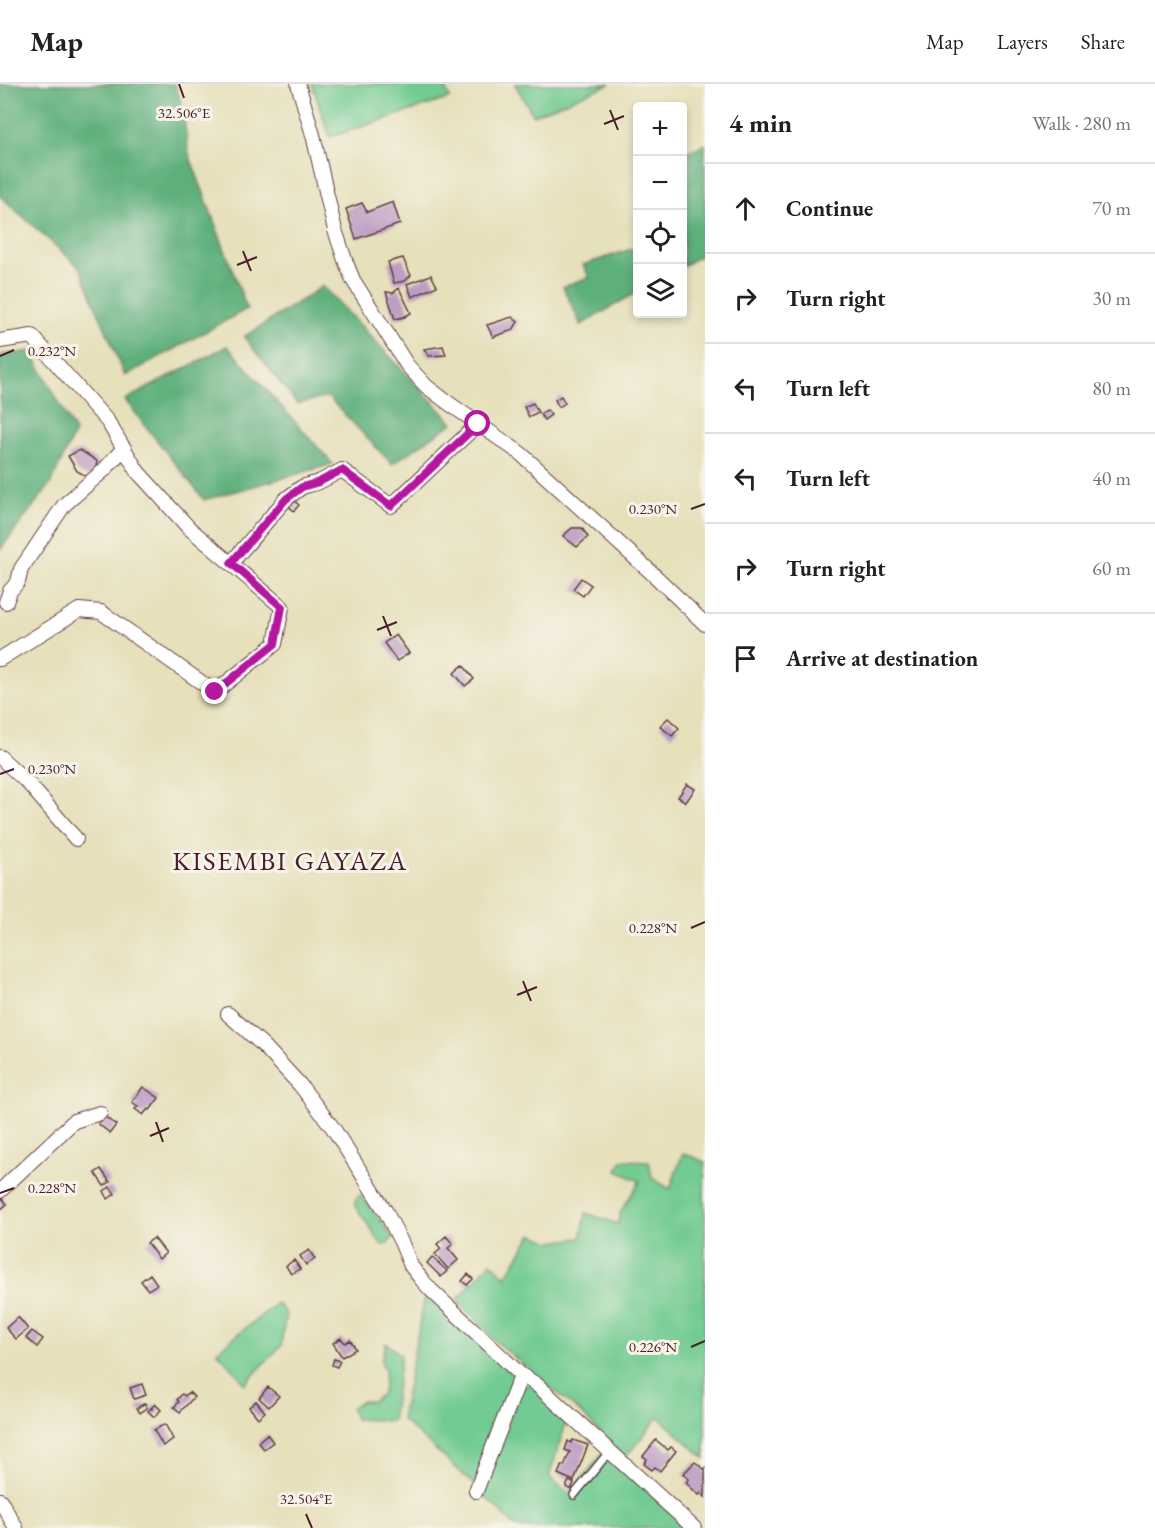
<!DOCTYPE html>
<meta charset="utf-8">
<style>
:root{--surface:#fff;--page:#f6f6f6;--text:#202124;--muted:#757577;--line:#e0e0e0}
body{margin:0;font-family:"EB Garamond",serif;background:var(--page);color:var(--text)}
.controls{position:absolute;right:18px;top:18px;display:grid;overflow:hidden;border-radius:6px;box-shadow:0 3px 9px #0003}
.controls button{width:54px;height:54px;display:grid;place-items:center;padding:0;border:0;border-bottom:2px solid var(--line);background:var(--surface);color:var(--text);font:30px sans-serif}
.stop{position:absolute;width:18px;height:18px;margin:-14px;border:4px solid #b5179e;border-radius:50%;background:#fff}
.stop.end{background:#b5179e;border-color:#fff;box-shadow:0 2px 6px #0008}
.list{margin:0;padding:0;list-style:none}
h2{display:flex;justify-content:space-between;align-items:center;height:78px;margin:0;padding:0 24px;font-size:26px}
h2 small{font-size:20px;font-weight:400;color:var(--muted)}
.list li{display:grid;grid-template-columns:39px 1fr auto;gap:18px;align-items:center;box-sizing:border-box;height:90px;padding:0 24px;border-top:2px solid var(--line)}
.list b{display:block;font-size:22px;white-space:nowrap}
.list em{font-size:20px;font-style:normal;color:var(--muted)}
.icon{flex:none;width:33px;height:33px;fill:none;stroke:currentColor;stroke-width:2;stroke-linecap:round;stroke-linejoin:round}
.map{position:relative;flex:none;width:705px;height:1444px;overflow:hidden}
header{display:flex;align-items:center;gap:36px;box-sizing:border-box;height:84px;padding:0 30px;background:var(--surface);border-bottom:2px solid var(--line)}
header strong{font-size:28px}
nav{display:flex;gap:33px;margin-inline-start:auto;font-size:21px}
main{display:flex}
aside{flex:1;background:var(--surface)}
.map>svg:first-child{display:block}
.green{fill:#72cb92;stroke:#5e755e;stroke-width:1.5}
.forest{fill:#5daf7c;stroke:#546754;stroke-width:1.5}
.building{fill:#bc9ec3}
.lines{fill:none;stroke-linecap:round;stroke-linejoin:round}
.lane-casing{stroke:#613c41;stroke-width:10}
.street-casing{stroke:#613c41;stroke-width:16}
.lane{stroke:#fff;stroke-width:7}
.street{stroke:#fff;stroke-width:14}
.route{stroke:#b5179e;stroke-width:8}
.ticks{fill:none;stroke:#4a1f2b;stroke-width:2}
.labels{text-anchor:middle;stroke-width:6;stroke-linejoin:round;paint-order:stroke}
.quarter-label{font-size:27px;letter-spacing:1.5px;fill:#4a1f2b;stroke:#f7f3e8}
.ticks-label{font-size:15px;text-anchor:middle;fill:#4a1f2b;stroke:#f7f3e8;stroke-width:6;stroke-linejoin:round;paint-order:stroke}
</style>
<header>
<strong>Map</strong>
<nav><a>Map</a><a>Layers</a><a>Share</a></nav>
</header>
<main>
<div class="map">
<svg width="705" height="1444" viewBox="0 0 705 1444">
<rect width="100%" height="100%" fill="#f7f3e8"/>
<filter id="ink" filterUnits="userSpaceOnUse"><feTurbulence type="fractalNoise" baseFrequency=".0167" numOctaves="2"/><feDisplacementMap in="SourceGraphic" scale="12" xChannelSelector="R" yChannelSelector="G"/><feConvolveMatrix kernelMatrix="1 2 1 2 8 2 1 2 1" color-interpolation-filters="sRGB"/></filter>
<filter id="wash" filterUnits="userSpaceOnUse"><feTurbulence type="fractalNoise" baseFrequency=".008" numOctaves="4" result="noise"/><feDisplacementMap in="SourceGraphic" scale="24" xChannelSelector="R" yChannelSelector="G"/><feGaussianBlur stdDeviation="1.35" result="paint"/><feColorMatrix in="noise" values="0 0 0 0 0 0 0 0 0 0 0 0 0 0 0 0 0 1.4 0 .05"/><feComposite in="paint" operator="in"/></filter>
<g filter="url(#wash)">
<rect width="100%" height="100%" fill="#e6e0bb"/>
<path class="green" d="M312,0H443L450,14L330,53Z
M515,0H610L533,31Z
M683,1069L705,1078L704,1115L705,1118V1374L658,1333L625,1374L581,1329L494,1256L481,1240L456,1217L491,1178L506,1193L532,1150L551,1158L581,1154L586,1129L618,1140L620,1129L640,1097L617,1087L622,1076L649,1077L652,1094L670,1105Z
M360,1111L393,1153L387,1160L382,1161L355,1122V1116Z
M426,1207L515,1292L474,1400L401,1335Z
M277,1219L286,1230L281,1262L245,1300L217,1267Z
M386,1259L401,1271L392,1337L355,1335L351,1324L362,1317H373L383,1309L385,1287L381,1277Z
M529,1300L534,1302L566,1339L549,1393L570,1410L603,1368L688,1444H517L483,1411V1404L520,1306Z"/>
<path class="forest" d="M0,0H175L182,22L189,70L247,225L125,292L80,184L0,112Z
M705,60V169L683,182V69Z
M637,163V208L581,241L563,203L589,193L583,181Z
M323,202L453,339L392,380L328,313L297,320L244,253Z
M227,262L333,380L204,416L125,316Z
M31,267L75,348L51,399L0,466V271Z"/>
<g id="blocks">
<path class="building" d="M393,118L400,140L356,155L346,125L362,119L367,128Z
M403,174L407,184L411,191L405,197L394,199L388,178Z
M431,191L437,202L412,213L407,200Z
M399,204L411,229L404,233L395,235L386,208L393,209Z
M512,233L518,238L513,246L493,253L487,241Z
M443,262L446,271L429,272L424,265Z
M561,312L565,319L559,323L555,316Z
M533,319L538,328L529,333L524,323Z
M547,326L551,331L544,336L540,330Z
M80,366L97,377L95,389L88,393L77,387L68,372Z
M290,413L299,421L294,427L285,419Z
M572,444H582L588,453L577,463L563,452Z
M581,494L591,501L583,512L573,505Z
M396,551L409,569L397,577L384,559Z
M463,581L474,595L465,602L454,589Z
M668,634L679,644L672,652L660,642Z
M687,700L695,705L686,718L678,713Z
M143,1003L159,1014L150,1026L148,1025L143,1031L135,1025L138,1022L132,1018Z
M104,1032L116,1041L110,1049L98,1040Z
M101,1085L110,1098L104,1102L95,1089Z
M110,1103L115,1110L108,1115L104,1107Z
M0,1112L7,1120L0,1126Z
M446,1152L453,1160L448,1164L458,1176L448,1185L435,1170L441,1165L437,1160Z
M154,1154L166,1169L159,1175L147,1159Z
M309,1166L315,1175L306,1181L300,1172Z
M432,1173L447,1187L441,1193L427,1179Z
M294,1176L300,1185L291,1190L286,1182Z
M150,1190L157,1200L148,1206L141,1197Z
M468,1190L473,1195L467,1201L462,1197Z
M18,1233L28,1245L16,1255L6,1244Z
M32,1247L43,1255L37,1263L26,1254Z
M341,1254L345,1259L350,1256L356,1265L342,1273L333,1259Z
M334,1275L340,1277L337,1283L332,1281Z
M142,1300L146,1311L134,1315L130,1304Z
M268,1303L279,1312L269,1323L259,1314Z
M189,1308L194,1313L180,1328L174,1323L179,1318L177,1316L182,1310L185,1312Z
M256,1317L265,1328L258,1334L249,1323Z
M145,1319L147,1324L140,1329L137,1324Z
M155,1320L161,1326L154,1333L148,1327L151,1324L152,1325V1323Z
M165,1340L173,1355L163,1362L154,1346Z
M267,1350L273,1358L264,1365L258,1358Z
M573,1356L588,1361L574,1397L558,1390L562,1381L564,1382L570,1368L565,1366L568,1357L571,1359Z
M656,1356L668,1366L671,1363L676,1367L660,1387L655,1383L652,1386L644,1380L647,1375L643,1372Z
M695,1378L704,1385L705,1384V1413L701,1409L699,1411L686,1399L689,1395L683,1390Z
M569,1397L574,1399L571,1406L566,1403Z"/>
</g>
</g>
<g filter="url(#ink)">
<use href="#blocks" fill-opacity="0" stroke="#613c41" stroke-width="1.5"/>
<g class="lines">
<g class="lane-casing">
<path id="lane" d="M574,1411L609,1368"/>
</g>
<g class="street-casing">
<path id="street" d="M298,0L313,51L335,146L345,176L353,196L407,281L426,302L447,318L520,369L653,490L705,540
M0,257L32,252L108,338L138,388L189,444L282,523L275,560L215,608L101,528L79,526L0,575
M231,479L286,415L302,403L319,398L342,386L391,422L478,340
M6,518L10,507L18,498L21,485L64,421L104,386L124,364
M0,673L28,699L76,755
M228,930L263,961L300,1001L333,1044L386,1128L402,1160L411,1182L422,1196L431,1206L521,1291L536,1300L694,1444
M0,1107L74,1037L100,1029
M476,1407L521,1291
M0,1416L16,1444"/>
</g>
<use href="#lane" class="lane"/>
<use href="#street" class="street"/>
</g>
</g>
<g class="lines" filter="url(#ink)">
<path class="route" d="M215,608L275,560L282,523L231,479L286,415L302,403L319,398L342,386L391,422L478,340"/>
</g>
<path class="ticks" d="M179,0L184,14M610,26L618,46M604,40L624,32M243,167L251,187M237,181L257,173M0,272L14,266M691,425L705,420M383,532L391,552M377,546L397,538M0,690L14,685M691,844L705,838M523,897L531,917M517,911L537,903M156,1038L163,1058M150,1052L169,1044M0,1109L14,1104M691,1263L705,1257M306,1430L312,1444"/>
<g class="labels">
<g class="quarter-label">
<text x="290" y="786">KISEMBI GAYAZA</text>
</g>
</g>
<g class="ticks-label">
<text x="184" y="34">32.506°E</text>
<text x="52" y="272">0.232°N</text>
<text x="653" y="430">0.230°N</text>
<text x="52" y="690">0.230°N</text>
<text x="653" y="849">0.228°N</text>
<text x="52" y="1109">0.228°N</text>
<text x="653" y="1268">0.226°N</text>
<text x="306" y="1420">32.504°E</text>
</g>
</svg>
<div class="controls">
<button>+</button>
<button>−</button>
<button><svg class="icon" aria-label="locate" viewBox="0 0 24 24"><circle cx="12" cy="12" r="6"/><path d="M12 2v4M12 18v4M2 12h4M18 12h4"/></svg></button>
<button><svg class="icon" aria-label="layers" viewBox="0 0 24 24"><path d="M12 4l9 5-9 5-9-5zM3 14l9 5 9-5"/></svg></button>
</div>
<div class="stop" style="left:478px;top:340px"></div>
<div class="stop end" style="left:215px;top:608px"></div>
</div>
<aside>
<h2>4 min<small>Walk · 280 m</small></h2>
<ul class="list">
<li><svg class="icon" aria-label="ahead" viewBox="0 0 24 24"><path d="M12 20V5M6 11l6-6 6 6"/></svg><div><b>Continue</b></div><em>70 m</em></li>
<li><svg class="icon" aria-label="right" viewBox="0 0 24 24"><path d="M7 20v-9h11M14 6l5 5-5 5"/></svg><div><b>Turn right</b></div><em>30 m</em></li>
<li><svg class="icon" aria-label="left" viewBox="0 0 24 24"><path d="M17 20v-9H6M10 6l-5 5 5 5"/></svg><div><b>Turn left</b></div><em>80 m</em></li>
<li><svg class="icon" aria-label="left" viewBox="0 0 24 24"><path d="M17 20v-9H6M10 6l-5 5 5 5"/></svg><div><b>Turn left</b></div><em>40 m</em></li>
<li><svg class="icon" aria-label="right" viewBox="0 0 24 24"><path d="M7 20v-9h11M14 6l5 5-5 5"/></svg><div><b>Turn right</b></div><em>60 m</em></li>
<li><svg class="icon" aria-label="arrive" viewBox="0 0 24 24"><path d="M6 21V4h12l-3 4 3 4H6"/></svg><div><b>Arrive at destination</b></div></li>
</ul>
</aside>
</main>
